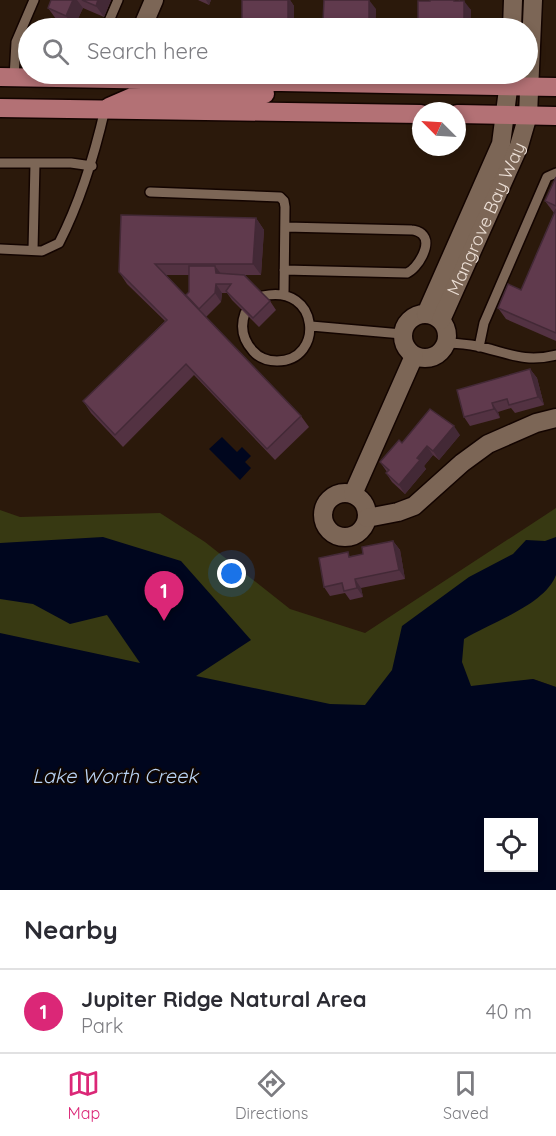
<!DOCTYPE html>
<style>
:root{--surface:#fff;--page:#f2f2f3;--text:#2b2b33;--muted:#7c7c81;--line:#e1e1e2;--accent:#db2777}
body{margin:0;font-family:Quicksand,sans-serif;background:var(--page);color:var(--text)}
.controls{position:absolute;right:18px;bottom:18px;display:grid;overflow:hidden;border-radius:0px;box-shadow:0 3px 9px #0003}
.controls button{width:54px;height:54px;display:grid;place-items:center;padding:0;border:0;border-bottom:2px solid var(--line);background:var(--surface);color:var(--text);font:30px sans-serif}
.compass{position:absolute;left:412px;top:102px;width:54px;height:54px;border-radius:50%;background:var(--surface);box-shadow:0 3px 9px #0003;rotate:294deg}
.you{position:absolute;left:232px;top:574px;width:21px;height:21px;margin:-15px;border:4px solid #fff;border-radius:50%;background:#1a73e8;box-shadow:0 0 0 9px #1a73e833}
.badge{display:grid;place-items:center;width:39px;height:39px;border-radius:50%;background:var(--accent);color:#fff;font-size:20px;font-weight:700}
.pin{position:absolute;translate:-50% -50px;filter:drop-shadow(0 2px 3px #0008)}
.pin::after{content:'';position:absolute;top:32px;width:21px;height:18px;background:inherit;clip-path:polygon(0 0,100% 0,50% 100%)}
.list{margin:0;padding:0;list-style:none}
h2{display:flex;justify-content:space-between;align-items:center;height:78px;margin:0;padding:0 24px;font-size:26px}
h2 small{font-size:20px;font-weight:400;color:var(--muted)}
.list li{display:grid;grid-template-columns:39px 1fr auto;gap:18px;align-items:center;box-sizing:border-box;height:84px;padding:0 24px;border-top:2px solid var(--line)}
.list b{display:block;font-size:22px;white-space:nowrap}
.list p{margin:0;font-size:20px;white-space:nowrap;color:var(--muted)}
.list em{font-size:20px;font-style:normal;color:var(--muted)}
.icon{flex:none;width:33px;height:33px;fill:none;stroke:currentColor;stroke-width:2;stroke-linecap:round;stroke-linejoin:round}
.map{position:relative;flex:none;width:556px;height:890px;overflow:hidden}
.search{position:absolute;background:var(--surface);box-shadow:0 3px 9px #0003;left:18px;right:18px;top:18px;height:66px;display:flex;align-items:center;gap:15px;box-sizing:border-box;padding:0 21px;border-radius:33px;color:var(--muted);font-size:22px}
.sheet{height:162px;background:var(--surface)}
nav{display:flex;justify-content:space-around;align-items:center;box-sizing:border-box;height:84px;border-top:2px solid var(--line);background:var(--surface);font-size:16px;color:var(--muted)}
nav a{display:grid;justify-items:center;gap:3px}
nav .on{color:var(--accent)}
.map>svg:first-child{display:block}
.green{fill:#373912}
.water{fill:#00061e;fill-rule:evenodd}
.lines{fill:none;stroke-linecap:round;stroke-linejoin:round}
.lane-casing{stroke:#130400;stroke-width:12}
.street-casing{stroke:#130400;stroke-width:21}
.primary-casing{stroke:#130400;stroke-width:21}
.lane{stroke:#7c6656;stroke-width:9}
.street{stroke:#7c6656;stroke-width:18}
.primary{stroke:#b37175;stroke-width:18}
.wall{fill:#533242;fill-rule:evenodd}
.shaded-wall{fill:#432936}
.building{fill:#603a4d;stroke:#432936;stroke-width:1.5}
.labels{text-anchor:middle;stroke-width:4.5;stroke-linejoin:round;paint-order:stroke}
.street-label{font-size:18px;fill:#ede0d7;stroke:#0e0603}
.water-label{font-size:20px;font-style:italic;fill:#bad3f4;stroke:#0e0603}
</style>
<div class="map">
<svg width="556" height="890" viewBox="0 0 556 890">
<rect width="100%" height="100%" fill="#2b190b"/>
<path class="green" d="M556,508V687L533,679L336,716L0,648V510L20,517L160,513L205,542L290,609L365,633Z"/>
<path class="water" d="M222,437L237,452L242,447L251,456L245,462L251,468L240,480L209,449Z
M103,537L181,561L251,640L196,676L330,704L365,705L392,670L402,626L469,577L513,554L526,540L545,541L556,537C556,546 556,566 556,575C545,605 490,623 464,639L462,662L471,686L533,679L556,687V890H0V633L140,663L107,615L70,624L33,604L0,599V543ZM534,822V868H488V822Z"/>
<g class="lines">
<g class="lane-casing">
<path id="lane" d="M106,28L118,0
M14,78L16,42L34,0
M0,163H71L92,166
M150,192L280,197L284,201L285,207L284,294
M0,249L42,251L59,243C81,200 94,157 105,109
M33,250L35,163
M284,270L407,273C417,269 433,244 422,234C420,232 415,230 412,230L285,227
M245,313C240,327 243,340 253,351C259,358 268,361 277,361C325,361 320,283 263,296
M311,326L402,334
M446,343C454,343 463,344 471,345C503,350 521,364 556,355
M479,347L484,323L547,177L556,173"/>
</g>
<g class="street-casing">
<g id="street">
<path d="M142,28L154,0"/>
<path d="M512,28L513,0"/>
<circle cx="425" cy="336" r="22"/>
<path d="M426,314L501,144L510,74"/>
<path id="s1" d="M441,320L519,146L528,115L533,0"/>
<circle cx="345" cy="515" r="22"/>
<path d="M353,494L414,356"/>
<path d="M367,518L398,512L414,506L462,463L488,444L536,423L556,418"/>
</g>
</g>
<g class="primary-casing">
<path id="primary" d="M0,77L556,87
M109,107L139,94H265
M0,108L421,114
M457,114L556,116"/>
</g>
<use href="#lane" class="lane"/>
<use href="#street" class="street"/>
<use href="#primary" class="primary"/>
</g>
<path class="wall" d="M51,0H111L104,17L83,8L74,27L56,19L48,8Z
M198,0H211L209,5Z
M242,0H290L294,6V28H248L242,19Z
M460,0V1L471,10L470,28H421L418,23Z
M376,9L375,28H328L323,22Z
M556,177V341L506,319L498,308L521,290L554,213L545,201Z
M256,218L264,230L261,275H245L270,301L276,310L259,327L232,300L227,293H222L221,302L206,317L301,416L309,427L275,460L194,375L123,447L91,413L83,401L165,321L127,284L119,272ZM166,275H189V292L187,297Z
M530,369L537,378L544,405L515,413L511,408L498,412L500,418L470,426L464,417Z
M460,435L439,460L433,455L424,466L426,469L405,494L392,482L386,473L387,472L380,462L402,443Z
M393,541L400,550L405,579L361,588L363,597L350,600L345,593L330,596L324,587L351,556L363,554Z"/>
<path class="shaded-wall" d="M73,0H77L83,8L74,27L66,16Z
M98,0H111L104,17L96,6Z
M206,0H211L209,5Z
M288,0H290L294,6V28L288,21Z
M369,0L376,9L375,28H372L369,24Z
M464,1L471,10L470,28H466L464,26Z
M277,21L282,28H277Z
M256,218L264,230L261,275L253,264Z
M215,266L222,275L216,273Z
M216,284L222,293L221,302L215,293Z
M530,369L537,378L544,405L538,397Z
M492,403L498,412L500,418L494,409Z
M454,426L460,435L439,460L433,451Z
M427,446L433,455L424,466L426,469L405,494L399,485L417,458Z
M393,541L400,550L405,579L399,570Z
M355,579L361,588L363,597L357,588Z"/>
<path class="building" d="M51,0H73L66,16L48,8Z
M82,0H98L96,6Z
M242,0H288V21H277V28H253V19H242Z
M324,0H369V24H358V28H335V22H323Z
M430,0H454V1H464V26L453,25V28H429V24L418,23V1H430Z
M556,177V206L545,201Z
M556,209V333L498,308L508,284L521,290Z
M121,215L256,218L253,264H155L301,416L267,449L186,364L115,435L83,401L167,320L119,272Z
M189,266H215L216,273L244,275L270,301L253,318L226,291L231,284H216L215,293L199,309L186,295L189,292Z
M530,369L538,397L509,405L507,399L492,403L494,409L464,417L457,390Z
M430,409L454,426L433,451L427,446L417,458L420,460L399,485L386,473L389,470L380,462L399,440L402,443Z
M393,541L399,570L355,579L357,588L344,591L342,583L324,587L319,558L348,552L349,557L363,554L362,547Z"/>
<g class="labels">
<g class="street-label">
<text dy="6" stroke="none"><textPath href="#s1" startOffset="111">Mangrove Bay Way</textPath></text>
</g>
<g class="water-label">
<text x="115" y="783">Lake Worth Creek</text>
</g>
</g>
</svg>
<div class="controls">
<button><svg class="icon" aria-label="locate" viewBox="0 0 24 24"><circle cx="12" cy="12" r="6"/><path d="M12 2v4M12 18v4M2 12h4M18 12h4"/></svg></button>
</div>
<svg class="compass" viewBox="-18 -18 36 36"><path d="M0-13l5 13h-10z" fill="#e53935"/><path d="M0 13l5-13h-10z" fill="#7c7c81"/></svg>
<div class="you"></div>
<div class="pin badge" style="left:164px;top:621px">1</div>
<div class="search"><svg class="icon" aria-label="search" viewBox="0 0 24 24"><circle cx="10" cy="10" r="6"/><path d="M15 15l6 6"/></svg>Search here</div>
</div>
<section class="sheet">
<h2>Nearby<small></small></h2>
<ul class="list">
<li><span class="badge">1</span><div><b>Jupiter Ridge Natural Area</b><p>Park</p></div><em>40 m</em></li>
</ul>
</section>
<nav>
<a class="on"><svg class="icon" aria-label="map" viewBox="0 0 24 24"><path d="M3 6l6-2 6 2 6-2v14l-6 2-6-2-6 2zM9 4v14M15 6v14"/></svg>Map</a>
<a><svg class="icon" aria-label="directions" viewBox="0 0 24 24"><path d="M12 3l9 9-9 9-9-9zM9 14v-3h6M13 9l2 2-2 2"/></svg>Directions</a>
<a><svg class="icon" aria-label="saved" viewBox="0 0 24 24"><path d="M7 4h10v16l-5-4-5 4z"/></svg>Saved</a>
</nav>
